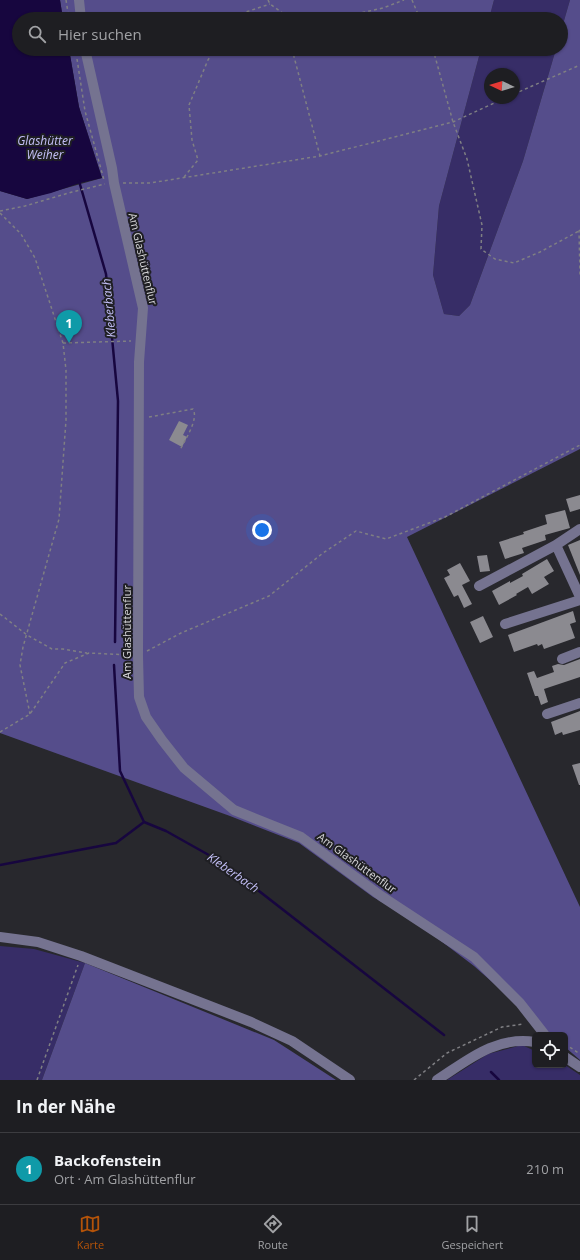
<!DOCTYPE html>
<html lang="de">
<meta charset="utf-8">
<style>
:root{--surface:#1e1e22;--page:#2b2b2f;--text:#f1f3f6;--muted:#a1a2a5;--line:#3c3c40;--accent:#b45309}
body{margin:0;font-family:"Open Sans",sans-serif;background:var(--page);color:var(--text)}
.controls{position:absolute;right:12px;bottom:12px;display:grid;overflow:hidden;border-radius:6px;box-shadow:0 1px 3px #0004}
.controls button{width:36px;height:36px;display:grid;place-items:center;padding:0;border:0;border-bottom:1px solid var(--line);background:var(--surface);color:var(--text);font:20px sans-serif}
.compass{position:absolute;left:484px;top:68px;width:36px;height:36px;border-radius:50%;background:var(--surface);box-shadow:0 1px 3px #0004;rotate:274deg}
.you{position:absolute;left:262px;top:530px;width:14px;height:14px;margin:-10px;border:3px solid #fff;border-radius:50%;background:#1a73e8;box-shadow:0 0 0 6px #1a73e833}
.badge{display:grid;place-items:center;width:26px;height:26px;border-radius:50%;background:var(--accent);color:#fff;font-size:13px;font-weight:700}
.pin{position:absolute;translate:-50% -33px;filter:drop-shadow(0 1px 2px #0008)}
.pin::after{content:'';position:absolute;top:21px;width:14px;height:12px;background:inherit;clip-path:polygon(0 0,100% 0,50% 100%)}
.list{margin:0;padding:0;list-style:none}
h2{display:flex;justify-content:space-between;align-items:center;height:52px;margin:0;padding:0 16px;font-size:17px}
h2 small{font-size:13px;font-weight:400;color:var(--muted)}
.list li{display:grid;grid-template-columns:26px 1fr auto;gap:12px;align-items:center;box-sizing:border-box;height:72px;padding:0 16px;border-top:1px solid var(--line)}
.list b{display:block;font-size:15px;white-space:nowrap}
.list p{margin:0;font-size:13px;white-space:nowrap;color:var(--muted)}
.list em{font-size:13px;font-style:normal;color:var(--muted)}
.icon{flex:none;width:22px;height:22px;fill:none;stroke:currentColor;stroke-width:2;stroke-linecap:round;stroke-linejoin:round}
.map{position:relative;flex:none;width:580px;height:1080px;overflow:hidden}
.search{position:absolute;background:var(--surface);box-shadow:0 1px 3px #0004;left:12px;right:12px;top:12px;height:44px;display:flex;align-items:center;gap:10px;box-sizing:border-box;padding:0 14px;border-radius:22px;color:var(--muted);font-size:15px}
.sheet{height:124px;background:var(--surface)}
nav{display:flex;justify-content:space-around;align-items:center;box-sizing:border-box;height:56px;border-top:1px solid var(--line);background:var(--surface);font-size:11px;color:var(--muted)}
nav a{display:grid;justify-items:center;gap:2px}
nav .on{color:var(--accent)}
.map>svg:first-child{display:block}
.green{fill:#372d67;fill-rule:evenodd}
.forest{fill:#554d8b}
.water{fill:#17063f}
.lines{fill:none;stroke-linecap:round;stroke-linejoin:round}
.stream{stroke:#17063f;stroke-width:2.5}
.building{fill:#8b8a90}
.path{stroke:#7f7f83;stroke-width:1.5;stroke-dasharray:3 3;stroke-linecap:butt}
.minor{stroke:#757390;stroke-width:10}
.labels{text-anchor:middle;stroke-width:4;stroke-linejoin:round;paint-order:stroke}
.street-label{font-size:11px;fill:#d9d9dc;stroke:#1f1f23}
.water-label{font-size:12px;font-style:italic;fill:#c4c0f8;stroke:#1f1f23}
</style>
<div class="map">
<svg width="580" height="1080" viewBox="0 0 580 1080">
<rect width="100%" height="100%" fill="#28282d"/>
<path class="green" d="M494,0H570L561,31V19H489Z
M481,49H556L523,161L470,305L459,316L444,314L433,275L439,206ZM490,74H514V98H490Z
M0,946L34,949L85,963L42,1080H0Z
M522,1045L535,1051V1065H565L580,1075V1080H447L488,1054Z"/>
<path class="forest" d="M60,0H494L489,19H63Z
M570,0H580V449L407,537L580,907V1060L565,1047V1035H552L474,966L412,919L373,897L299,843L230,816L0,733V191L27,199L102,178L79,107L69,49H481L439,206L433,275L444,314L459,316L470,305L523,161L556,49H561V31Z
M85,963L274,1040L336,1080H42Z"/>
<path class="water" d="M0,0H60L63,19H19V49H69L79,107L102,178L80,183L51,193L27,199L0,191Z"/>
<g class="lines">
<path class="stream" d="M79,181L106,274L118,401L115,642
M114,665L120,771L144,822L166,831L223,863L444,1035
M0,865L116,843L144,822
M491,1072L499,1080"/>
</g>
<path class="building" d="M179,421L188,425L183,435L187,437L182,447L169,440Z
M580,495V509L570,512L566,499Z
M565,510L570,528L545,535L546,540L522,548L524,553L505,559L499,542L524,534L523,532L547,524L545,515Z
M580,540V575L568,545Z
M487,555L490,571L480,572L477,556Z
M547,559L554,571L544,577L549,584L532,594L528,587L516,594L517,595L499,605L492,591L510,581V583L523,576L522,574Z
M460,563L470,581L462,585L472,604L464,608L458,595L454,597L444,578L450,575L447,570Z
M573,611L576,622L570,624L575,638L544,649L542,644L538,646L537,644L514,652L508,635Z
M483,616L493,637L480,643L470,622Z
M580,659V677L544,689L548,702L541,705L538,696H535L527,673L534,671L537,678L554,672L552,666L558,664L564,665Z
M580,711V730L563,735L562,732L555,735L551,722Z
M580,763V785H579L572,765Z"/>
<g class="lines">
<path class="path" d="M66,0L69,19
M268,0L270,4L291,19
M412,0L420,19
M237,19L246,12L270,4
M333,19L383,8L404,0
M292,49L320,156
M433,49L453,122L467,159L482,225L481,249L495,259L514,263L540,252L579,231
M77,59L85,111L104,180
M514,94L580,65
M184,177L198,160L192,140L189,105L208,60L215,49
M123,183H150L320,156L453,122L505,98
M0,211L25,206L72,192L105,184
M0,213L21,234L35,258L63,343L66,370V420L59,519L23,647L20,665L30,714
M580,230L579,231L580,275
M63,343L131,341
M149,417L193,409C199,419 185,440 180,450
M0,614L27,635L52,649H63L87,653
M147,651L181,633L269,596L323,553L356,531L386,539L445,517L580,445
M0,732L30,714L65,663L89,653L130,655
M565,1044L580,1054
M37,1080L78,965
M414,1080L447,1053L502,1027L524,1024"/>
<path class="minor" d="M79,0L81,19
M85,49L112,168L114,183L143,308L139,362L138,656L139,697L146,717L162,740L184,768L234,810L301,837L381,896L474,957L520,1003L545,1035
M580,529L556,545L580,597
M479,586L556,545
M505,624L580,600
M562,659L580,652
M547,714L580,703
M0,937L38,942L81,956L251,1022L292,1041L350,1080
M565,1057L580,1067
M437,1080C468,1060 495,1036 535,1042"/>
</g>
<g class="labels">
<g class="street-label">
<text transform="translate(143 259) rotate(77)" y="4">Am Glashüttenflur</text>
<text transform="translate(127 632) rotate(-90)" y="4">Am Glashüttenflur</text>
<text transform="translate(357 863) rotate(36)" y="4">Am Glashüttenflur</text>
</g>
<g class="water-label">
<text x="45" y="145">Glashütter<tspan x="45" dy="14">Weiher</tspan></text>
<text transform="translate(109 308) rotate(-95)" y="4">Kleberbach</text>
<text transform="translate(233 873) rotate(35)" y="4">Kleberbach</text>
</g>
</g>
</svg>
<div class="controls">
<button><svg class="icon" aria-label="locate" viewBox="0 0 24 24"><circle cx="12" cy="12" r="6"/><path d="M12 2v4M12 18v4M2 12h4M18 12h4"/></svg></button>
</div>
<svg class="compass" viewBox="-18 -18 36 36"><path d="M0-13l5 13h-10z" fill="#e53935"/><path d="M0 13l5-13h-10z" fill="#a1a2a5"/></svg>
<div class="you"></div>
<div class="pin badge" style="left:69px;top:343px;background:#0f9aa8">1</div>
<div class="search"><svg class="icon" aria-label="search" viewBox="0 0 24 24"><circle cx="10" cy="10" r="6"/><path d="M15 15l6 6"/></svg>Hier suchen</div>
</div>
<section class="sheet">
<h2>In der Nähe<small></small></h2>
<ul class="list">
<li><span class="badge" style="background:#0f9aa8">1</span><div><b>Backofenstein</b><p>Ort · Am Glashüttenflur</p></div><em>210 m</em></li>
</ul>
</section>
<nav>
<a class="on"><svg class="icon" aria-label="map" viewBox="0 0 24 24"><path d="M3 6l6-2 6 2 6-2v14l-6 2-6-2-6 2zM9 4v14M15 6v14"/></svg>Karte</a>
<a><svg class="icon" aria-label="directions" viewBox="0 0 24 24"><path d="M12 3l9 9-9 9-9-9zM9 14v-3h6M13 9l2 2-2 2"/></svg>Route</a>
<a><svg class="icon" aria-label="saved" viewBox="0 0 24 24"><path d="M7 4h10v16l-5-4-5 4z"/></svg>Gespeichert</a>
</nav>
